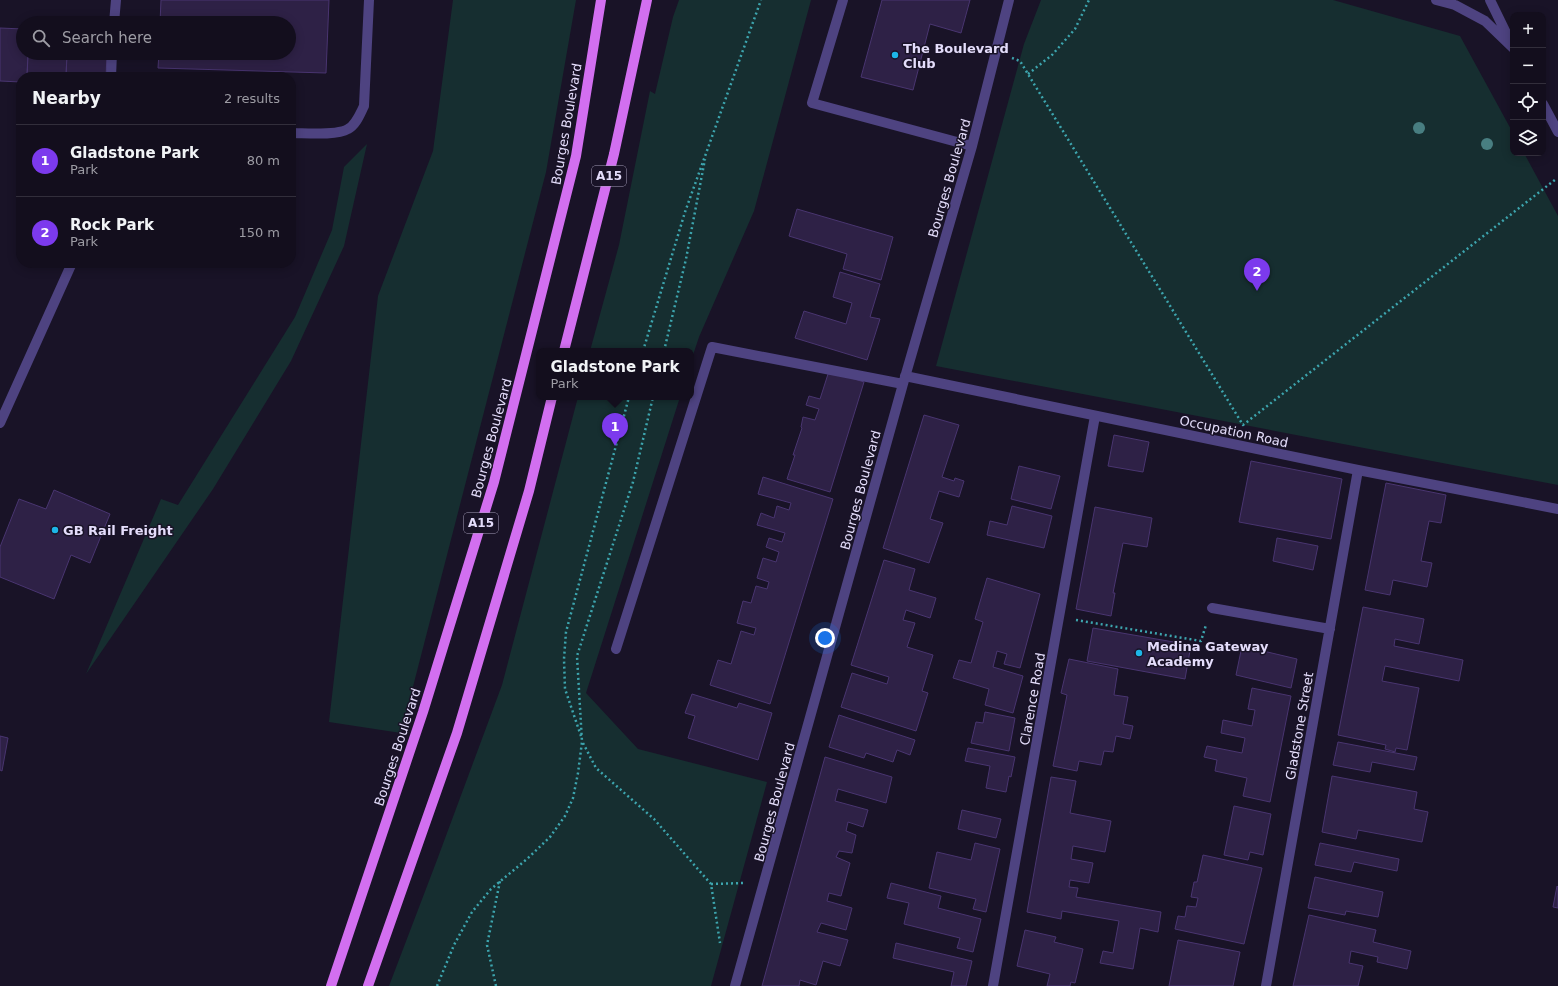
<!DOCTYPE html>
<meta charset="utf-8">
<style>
:root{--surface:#130e1d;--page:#1c1726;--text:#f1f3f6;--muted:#9d9ca4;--line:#322e3b;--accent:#7c3aed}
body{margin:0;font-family:"DejaVu Sans",sans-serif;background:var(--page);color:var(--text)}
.controls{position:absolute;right:12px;top:12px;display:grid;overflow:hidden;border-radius:8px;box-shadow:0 2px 10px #0003}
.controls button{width:36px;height:36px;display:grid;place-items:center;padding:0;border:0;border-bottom:1px solid var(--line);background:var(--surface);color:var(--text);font:20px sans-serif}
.you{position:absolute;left:825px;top:638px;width:14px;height:14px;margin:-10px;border:3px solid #fff;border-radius:50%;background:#1a73e8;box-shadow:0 0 0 6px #1a73e833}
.badge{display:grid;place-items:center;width:26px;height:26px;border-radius:50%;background:var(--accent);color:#fff;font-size:13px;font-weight:700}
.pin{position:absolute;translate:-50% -33px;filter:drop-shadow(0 1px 2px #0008)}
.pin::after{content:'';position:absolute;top:21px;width:14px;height:12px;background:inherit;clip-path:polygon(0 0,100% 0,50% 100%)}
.popup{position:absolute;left:536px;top:348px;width:158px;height:52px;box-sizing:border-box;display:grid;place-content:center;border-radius:8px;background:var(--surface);filter:drop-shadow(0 1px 3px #0005);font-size:13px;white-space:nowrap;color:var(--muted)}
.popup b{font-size:15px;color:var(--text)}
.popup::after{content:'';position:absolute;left:50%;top:100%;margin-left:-8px;border:8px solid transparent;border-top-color:var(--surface)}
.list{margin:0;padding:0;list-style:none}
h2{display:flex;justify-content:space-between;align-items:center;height:52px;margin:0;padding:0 16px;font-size:17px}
h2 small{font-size:13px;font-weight:400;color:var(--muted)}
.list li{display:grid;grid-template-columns:26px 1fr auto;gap:12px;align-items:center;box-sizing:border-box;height:72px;padding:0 16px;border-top:1px solid var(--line)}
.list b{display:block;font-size:15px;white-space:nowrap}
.list p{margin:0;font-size:13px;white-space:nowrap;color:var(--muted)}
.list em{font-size:13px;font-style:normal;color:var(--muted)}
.icon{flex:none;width:22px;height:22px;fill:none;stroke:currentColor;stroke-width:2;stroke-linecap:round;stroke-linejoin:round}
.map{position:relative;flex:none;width:1558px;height:986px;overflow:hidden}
.search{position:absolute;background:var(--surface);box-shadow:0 2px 10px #0003;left:16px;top:16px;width:280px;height:44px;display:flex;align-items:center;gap:10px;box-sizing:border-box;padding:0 14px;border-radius:22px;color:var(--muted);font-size:15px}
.panel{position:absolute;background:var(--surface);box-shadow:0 2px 10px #0003;left:16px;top:72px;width:280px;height:196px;border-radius:16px}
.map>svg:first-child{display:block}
.green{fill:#162e30}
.building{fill:#2e2146;stroke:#493570}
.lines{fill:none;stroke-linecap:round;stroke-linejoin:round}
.path{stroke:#3da5ae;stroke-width:2.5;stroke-dasharray:2 3;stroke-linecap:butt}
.minor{stroke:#4e4381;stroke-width:10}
.major{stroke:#d26ff0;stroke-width:10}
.tree{fill:#487e81}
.poi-dot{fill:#1db6e7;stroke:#191327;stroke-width:1.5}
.labels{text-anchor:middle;stroke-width:3;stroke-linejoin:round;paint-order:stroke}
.shield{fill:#191327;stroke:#a7a0bb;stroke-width:1}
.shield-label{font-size:12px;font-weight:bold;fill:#e4ddfb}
.poi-label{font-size:13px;font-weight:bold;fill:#e4ddfb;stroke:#191327;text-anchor:start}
.street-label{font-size:13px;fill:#e4ddfb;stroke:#191327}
</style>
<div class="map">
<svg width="1558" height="986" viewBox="0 0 1558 986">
<rect width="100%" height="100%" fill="#191327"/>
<path class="green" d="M453,0H576L546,172L401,733L329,722L378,296L433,151Z
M679,0H811L754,211L699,337L691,361V351H590L619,245L650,91L655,94L673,17Z
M1041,0H1333L1460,36L1513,133V153H1524L1558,216V485L936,366L1024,44Z
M367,144L344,246L291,361L213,489L86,674L161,499L178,505L295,317L332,230L344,167Z
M578,397H680L586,693L638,749L767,782L711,986H389L437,860L502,685Z"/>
<path class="building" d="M161,0H329L326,73L158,68L159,53H289V23H160Z
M882,0H970L961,33L930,24L913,90L861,77Z
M0,28L23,29V53H28L27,77H21V82L0,81Z
M28,53H67L66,77H27Z
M67,53H107L106,77H66Z
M797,209L893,237L881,280L843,269L847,254L789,236Z
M840,272L880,284L870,317L880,319L867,360L795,338L804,311L846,324L852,303L833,297Z
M829,371L864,382L830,492L787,479L795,455H793L802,428L801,427L803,417L815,420L819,409L806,405L809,396L820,399Z
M924,415L959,425L942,477L954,481L955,478L964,481L959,497L939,491L930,519L943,523L929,563L883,548Z
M1114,435L1149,442L1143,472L1108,466Z
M1251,461L1342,479L1331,539L1239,522Z
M1019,466L1060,476L1051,509L1011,499Z
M763,477L833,499L770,704L710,685L718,660L731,664L741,631L754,635L756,628L737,623L743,601L751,603L756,586L767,589L769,582L757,578L763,558L776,562L779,552L766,547L769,538L782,542L785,533L757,525L761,513L774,518L777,506L789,510L791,503L758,494Z
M1386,483L1446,495L1441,523L1429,521L1421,561L1432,563L1427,587L1393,580L1390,595L1365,590Z
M54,490L110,514L90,563L71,555L54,599L0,577V547L19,499L46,509Z
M1012,506L1052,516L1044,548L987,535L990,521L1007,525Z
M1095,507L1152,518L1147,547L1123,543L1113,593H1115L1111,616L1076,609Z
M1277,538L1318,546L1313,570L1273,561Z
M884,560L915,569L909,590L936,598L930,618L906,610L903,620L915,623L907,647L933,655L922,691L928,693L916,731L841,707L852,673L887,684L889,677L851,665Z
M987,578L1040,594L1020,668L1004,664L1007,654L997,651L993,667L1023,676L1013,713L985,705L989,689L953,678L959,660L971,663L983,622L975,619Z
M1363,607L1424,619L1419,644L1395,639L1394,646L1463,660L1459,681L1385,666L1382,681L1419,688L1407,750L1396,748L1395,752L1385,749L1386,745L1338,735Z
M1093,628L1191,645L1185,679L1087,661Z
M1242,646L1297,659L1291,688L1236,675Z
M1069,659L1118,669L1114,695L1128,697L1123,724L1133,726L1130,739L1116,736L1113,752L1104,751L1101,765L1079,761L1077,771L1053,766L1067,695L1061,693Z
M1252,688L1291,696L1270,802L1243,796L1247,778L1215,771L1217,760L1204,757L1207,746L1242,753L1245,738L1221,733L1223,720L1252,726L1255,710L1248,709Z
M692,694L737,708L739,703L772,713L758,760L688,738L695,716L685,713Z
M985,712L1015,718L1009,751L971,743L976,722L983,723Z
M839,715L915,740L910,755L897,750L893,762L866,753L864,758L829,747Z
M0,736L8,738L2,771L0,770Z
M1338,742L1417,757L1414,770L1372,762L1370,772L1333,765Z
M968,748L1015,757L1011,777L1009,776L1006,792L986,788L990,766L965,761Z
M825,757L892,777L886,803L838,789L835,801L868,810L863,827L848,822L846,831L856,835L852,853L839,851L836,857L850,863L841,896L829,893L827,901L852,908L846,930L821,923L817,932L848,940L840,966L823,961L816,985L800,980L799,986H762Z
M1332,776L1417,792L1414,809L1428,812L1422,842L1358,830L1356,839L1322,832Z
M1051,777L1076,781L1070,813L1111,821L1105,852L1073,846L1071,859L1093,863L1089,883L1070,880L1069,887L1078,888L1076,897L1161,912L1158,932L1140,928L1133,969L1100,963L1103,951L1113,953L1119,921L1062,911L1061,919L1027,912Z
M1234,806L1271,814L1263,855L1250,852L1248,860L1224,855Z
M962,810L1001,819L996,838L958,829Z
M975,843L1000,849L986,912L973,909L976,899L929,888L937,852L971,860Z
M1320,843L1399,859L1397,871L1354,862L1351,872L1315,865Z
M1203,855L1262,868L1244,944L1175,929L1178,916L1185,917L1187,906L1196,907L1198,898L1191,897L1194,882H1197Z
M1315,877L1383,892L1378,917L1346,911L1345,915L1308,908Z
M891,883L941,896L938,908L981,919L973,952L957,948L960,938L904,924L909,903L887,898Z
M1557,886L1558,887V908L1553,907Z
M1309,915L1376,930L1373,942L1411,951L1407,969L1377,962L1378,957L1351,951L1349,963L1363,966L1358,986H1293Z
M1025,930L1056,937L1054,942L1083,949L1075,983L1071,982L1070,986H1047L1050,974L1017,966Z
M1178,940L1240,952L1233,986H1169Z
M896,943L972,961L966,986H951L954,972L893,958Z"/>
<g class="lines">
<path class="path" d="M1012,58L1020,61L1243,425L1556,179
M1028,74L1052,55L1075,29L1089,0
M643,351L685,212L761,0
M664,351L686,259L705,159
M1076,620L1201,641L1206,625
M581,736L565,689L564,659L566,632L629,397
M583,743L596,768L654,819L711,884L720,943
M711,884L745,883
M437,986L454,945L472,912L491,889L527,859L550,837L565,816L573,798L578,773L582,742L577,656L633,482L653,397
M496,986L487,945L500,881"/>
<path class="minor" d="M843,0L812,103L972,146
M1436,0L1455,5L1485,21L1513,48
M1490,0L1510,41
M114,23L116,0
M111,77L112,53
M1543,104L1558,132
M291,133C305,133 336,136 348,129C356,125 360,114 364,106L369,0
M905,376L1358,470L1558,509
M0,423L72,263
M1212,608L1330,629
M616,649L712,347L903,384
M735,986L903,384L972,146L1009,0
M993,986L1095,416
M1266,986L1358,470"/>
<path class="major" d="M564,351L614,154L647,0
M331,986L423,712L494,482L576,156L601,0
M368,986L457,733L529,491L552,397"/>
</g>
<g class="tree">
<circle cx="1419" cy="128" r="6"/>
<circle cx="1487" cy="144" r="6"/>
</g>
<g class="poi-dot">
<circle cx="895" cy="55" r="4"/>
<circle cx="55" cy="530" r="4"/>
<circle cx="1139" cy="653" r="4"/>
</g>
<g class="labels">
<g class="shield">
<rect x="592" y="166" width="34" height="20" rx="3"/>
<rect x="464" y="513" width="34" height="20" rx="3"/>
</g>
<g class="shield-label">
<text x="609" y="180">A15</text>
<text x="481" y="527">A15</text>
</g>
<g class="poi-label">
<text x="903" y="53">The Boulevard<tspan x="903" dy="15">Club</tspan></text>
<text x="63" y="535">GB Rail Freight</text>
<text x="1147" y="651">Medina Gateway<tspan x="1147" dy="15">Academy</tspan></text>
</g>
<g class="street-label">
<text transform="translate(566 124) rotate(-80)" y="5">Bourges Boulevard</text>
<text transform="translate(949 178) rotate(-74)" y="5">Bourges Boulevard</text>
<text transform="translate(1234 431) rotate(12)" y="5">Occupation Road</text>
<text transform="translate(491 438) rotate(-75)" y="5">Bourges Boulevard</text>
<text transform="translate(860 490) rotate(-75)" y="5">Bourges Boulevard</text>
<text transform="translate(1032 699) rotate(-80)" y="5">Clarence Road</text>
<text transform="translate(1299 726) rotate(-80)" y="5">Gladstone Street</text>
<text transform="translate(397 747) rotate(-72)" y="5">Bourges Boulevard</text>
<text transform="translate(774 802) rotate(-75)" y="5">Bourges Boulevard</text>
</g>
</g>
</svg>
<div class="controls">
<button>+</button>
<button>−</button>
<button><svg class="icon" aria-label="locate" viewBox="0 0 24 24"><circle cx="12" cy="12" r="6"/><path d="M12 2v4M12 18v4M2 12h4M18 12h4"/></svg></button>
<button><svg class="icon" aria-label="layers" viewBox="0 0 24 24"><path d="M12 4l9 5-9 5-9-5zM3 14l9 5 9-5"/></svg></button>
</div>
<div class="you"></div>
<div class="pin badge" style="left:615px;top:446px">1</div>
<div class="popup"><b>Gladstone Park</b>Park</div>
<div class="pin badge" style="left:1257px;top:291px">2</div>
<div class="search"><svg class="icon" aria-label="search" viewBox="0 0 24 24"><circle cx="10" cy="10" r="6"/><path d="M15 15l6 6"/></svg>Search here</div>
<section class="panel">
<h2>Nearby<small>2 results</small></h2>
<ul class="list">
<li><span class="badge">1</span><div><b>Gladstone Park</b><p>Park</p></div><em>80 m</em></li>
<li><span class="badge">2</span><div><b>Rock Park</b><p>Park</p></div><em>150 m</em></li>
</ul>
</section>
</div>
